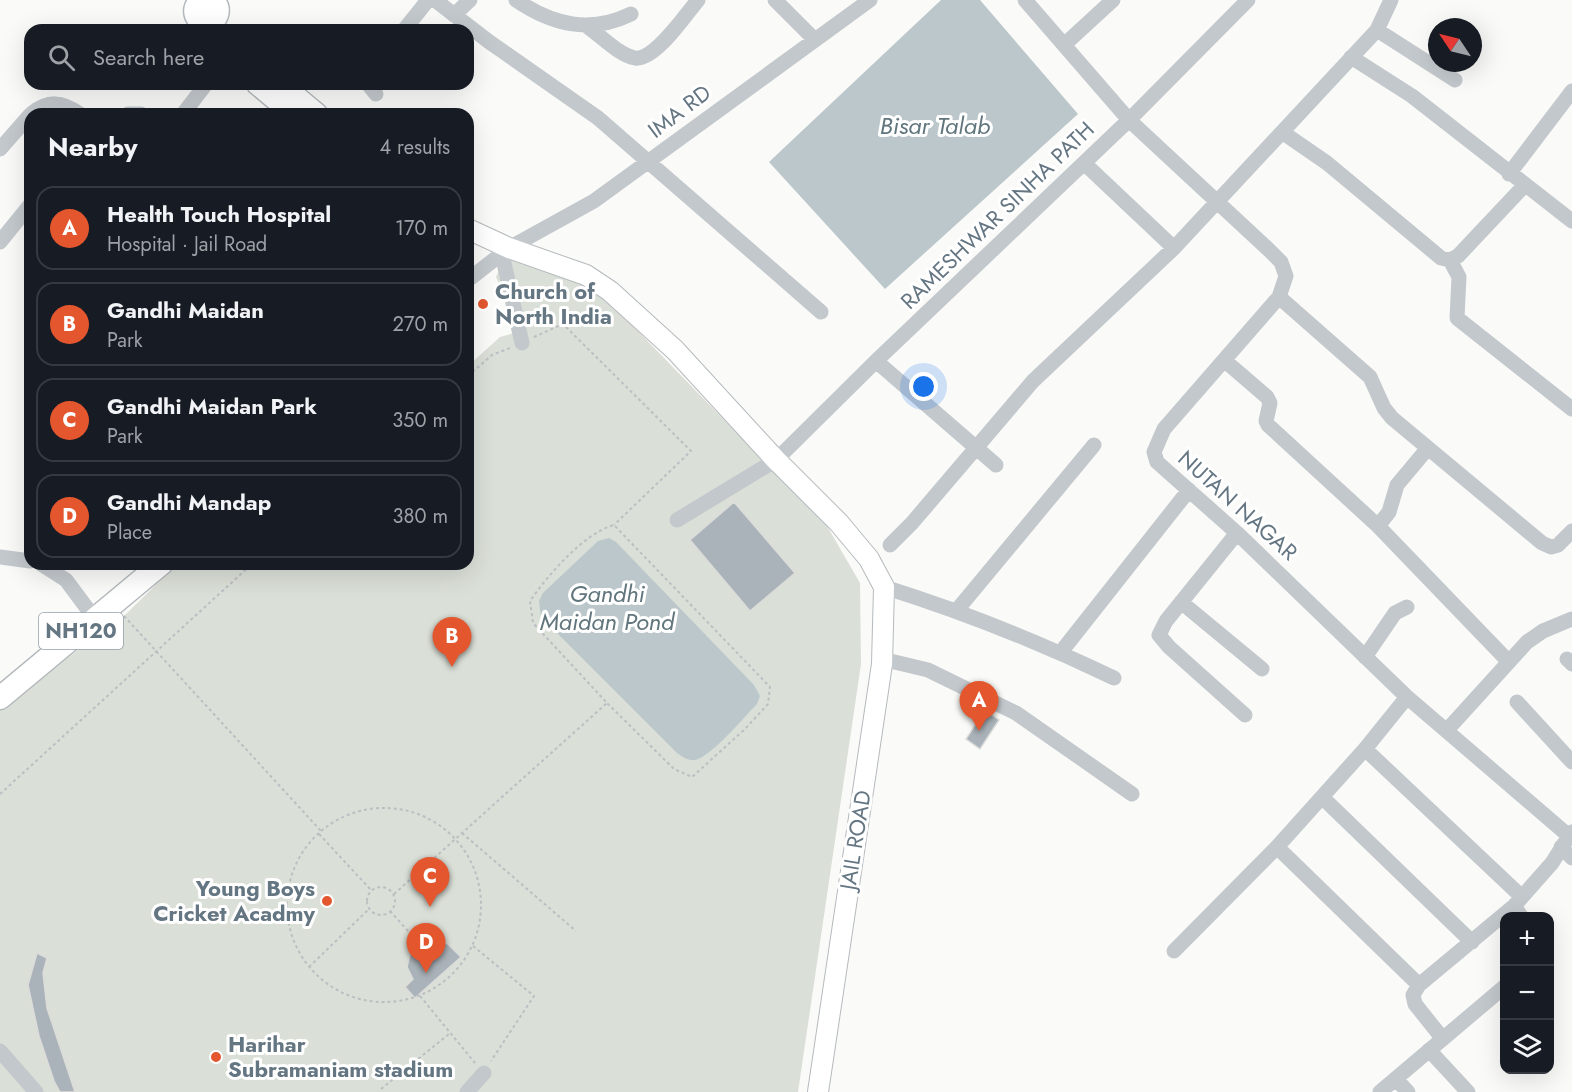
<!DOCTYPE html>
<meta charset="utf-8">
<style>
:root{--surface:#171b24;--page:#242831;--text:#f1f3f6;--muted:#9ea1a6;--line:#363941;--accent:#e4572e}
body{margin:0;font-family:Jost,sans-serif;background:var(--page);color:var(--text)}
.controls{position:absolute;right:18px;bottom:18px;display:grid;overflow:hidden;border-radius:12px;box-shadow:0 6px 24px #0002}
.controls button{width:54px;height:54px;display:grid;place-items:center;padding:0;border:0;border-bottom:2px solid var(--line);background:var(--surface);color:var(--text);font:30px sans-serif}
.compass{position:absolute;left:1428px;top:18px;width:54px;height:54px;border-radius:50%;background:var(--surface);box-shadow:0 6px 24px #0002;rotate:305deg}
.you{position:absolute;left:924px;top:387px;width:21px;height:21px;margin:-15px;border:4px solid #fff;border-radius:50%;background:#1a73e8;box-shadow:0 0 0 9px #1a73e833}
.badge{display:grid;place-items:center;width:39px;height:39px;border-radius:50%;background:var(--accent);color:#fff;font-size:20px;font-weight:700}
.pin{position:absolute;translate:-50% -50px;filter:drop-shadow(0 2px 3px #0008)}
.pin::after{content:'';position:absolute;top:32px;width:21px;height:18px;background:inherit;clip-path:polygon(0 0,100% 0,50% 100%)}
.list{margin:0;padding:0;list-style:none}
h2{display:flex;justify-content:space-between;align-items:center;height:78px;margin:0;padding:0 24px;font-size:26px}
h2 small{font-size:20px;font-weight:400;color:var(--muted)}
.list li{display:grid;grid-template-columns:39px 1fr auto;gap:18px;align-items:center;box-sizing:border-box;height:84px;margin:0 12px 12px;padding:0 12px;border:2px solid var(--line);border-radius:18px}
.list b{display:block;font-size:22px;white-space:nowrap}
.list p{margin:0;font-size:20px;white-space:nowrap;color:var(--muted)}
.list em{font-size:20px;font-style:normal;color:var(--muted)}
.icon{flex:none;width:33px;height:33px;fill:none;stroke:currentColor;stroke-width:2;stroke-linecap:round;stroke-linejoin:round}
.map{position:relative;flex:none;width:1572px;height:1092px;overflow:hidden}
.search{position:absolute;background:var(--surface);box-shadow:0 6px 24px #0002;left:24px;top:24px;width:450px;height:66px;display:flex;align-items:center;gap:15px;box-sizing:border-box;padding:0 21px;border-radius:18px;color:var(--muted);font-size:22px}
.panel{position:absolute;background:var(--surface);box-shadow:0 6px 24px #0002;left:24px;top:108px;width:450px;height:462px;border-radius:18px}
.map>svg:first-child{display:block}
.green{fill:#dadfd7}
.water{fill:#bbc7cb}
.building{fill:#aab3b9;stroke:#dcdcda;stroke-width:1.5}
.lines{fill:none;stroke-linecap:round;stroke-linejoin:round}
.major-casing{stroke:#b5babe;stroke-width:22}
.highway-casing{stroke:#b4b9bd;stroke-width:25}
.path{stroke:#bbbfc2;stroke-width:2;stroke-dasharray:3 3;stroke-linecap:butt}
.minor{stroke:#c3c8cc;stroke-width:15}
.major{stroke:#fff;stroke-width:20}
.highway{stroke:#fff;stroke-width:22}
.poi-dot{fill:#e4572e;stroke:#fff;stroke-width:2}
.labels{text-anchor:middle;stroke-width:6;stroke-linejoin:round;paint-order:stroke}
.shield{fill:#fff;stroke:#939fa8;stroke-width:1.5}
.shield-label{font-size:21px;font-weight:bold;fill:#657683}
.street-label{font-size:22px;fill:#657683;stroke:#fff}
.poi-label{font-size:22px;font-weight:bold;fill:#657683;stroke:#fff;text-anchor:start}
.water-label{font-size:24px;font-style:italic;fill:#60757c;stroke:#fff}
</style>
<div class="map">
<svg width="1572" height="1092" viewBox="0 0 1572 1092">
<rect width="100%" height="100%" fill="#fafaf8"/>
<path class="green" d="M509,248L598,290L827,526L860,583L861,664L798,1092H0V708L124,616L177,564H468V366L500,337L518,332L496,277Z"/>
<path class="water" d="M941,0H980L1078,114L885,289L769,162Z
M609,538L616,542L754,685L760,696L757,704C744,717 711,757 695,760C688,761 683,757 677,753L541,617L539,601L543,593L598,541Z"/>
<path class="building" d="M734,502L795,573L750,611L690,540Z
M985,710L999,720L980,749L966,739Z
M432,938L448,944L461,957L415,998L405,987L413,979L407,967L410,954L419,941Z
M37,953L47,958L43,973L47,1008L75,1092H60L54,1081L39,1036L28,985Z"/>
<g class="lines">
<g class="major-casing">
<path id="major" d="M468,229L509,248L586,275L610,291L675,350L776,460L839,523L869,559L884,587L882,664L818,1092"/>
</g>
<g class="highway-casing">
<path id="highway" d="M203,0C194,5 193,13 199,20L206,23L214,20C220,12 219,4 210,0
M258,84L288,109
M280,84L316,114
M0,698L161,564"/>
</g>
<path class="path" d="M534,337L563,324L691,451L614,525
M468,376L492,355L510,348
M124,616L321,831
M0,794L252,564
M287 905a97 97 0 1 1 194 0a97 97 0 1 1-194 0Z
M462,833L576,931
M319,834L371,890
M367 901a14 14 0 1 1 28 0a14 14 0 1 1-28 0Z
M394,894L607,703L533,623L530,601C548,575 584,533 614,525L770,687L768,704L745,729L692,777L674,769L607,703
M390,911L409,932
M473,946L534,996L491,1061
M309,967L369,909
M420,996L475,1063
M381,1089L449,1034"/>
<path class="minor" d="M435,0L488,41L598,118L821,312
M516,0C553,25 590,34 631,14
M775,0L814,39
M1025,0L1129,120L1269,250L1281,262L1286,276L1279,297L1164,429L1154,452L1157,462L1237,533L1407,697L1569,836L1572,832
M454,15L470,0
M588,27C601,36 619,55 635,58C655,61 686,14 698,0
M404,30L428,0
M1377,30L1455,80
M1065,44L1113,0
M1351,57L1412,96L1572,221
M368,84L376,94
M31,114C48,100 62,101 80,114
M128,114H141
M183,114L206,84
M1282,132L1327,163L1441,258L1450,260L1458,256L1524,186
M0,149L30,115
M1085,164L1174,248
M1509,174L1572,91
M0,242L30,205
M502,254L522,343
M1450,260L1459,277L1457,318L1572,409
M468,280L509,248L594,201L870,0
M1279,297L1370,377L1384,408L1392,418L1542,543L1551,547L1558,545L1572,531
M1224,360L1267,397L1270,403L1266,421L1268,425L1378,526L1509,662
M876,361L996,465
M677,520L776,460L876,361L1129,120L1248,0
M1378,526L1389,512L1397,485L1428,448
M1237,533L1166,621L1159,635L1169,647L1245,715
M890,545L912,523L1033,381L1174,248L1377,30L1391,0
M0,557L30,561
M41,564L66,580L95,619
M884,587C964,612 1039,642 1114,678
M1181,602L1262,669
M957,610L1094,445
M1061,652L1189,490
M1365,657L1395,613L1407,607
M882,659L928,670L1016,713L1132,794
M1567,659L1572,664
M1407,697L1365,749L1277,847L1419,985L1514,906
M1517,702L1572,762
M1447,730L1527,642L1543,631L1572,619
M1365,749L1522,897
M1323,798L1472,942
M1561,847L1572,858
M1521,916L1514,906L1552,863L1569,836
M1174,951L1277,847
M1419,985L1413,995L1415,1004L1443,1039
M1429,1050L1468,1092
M0,1051L36,1092
M1396,1079L1408,1092
M467,1092L484,1073
M1380,1092L1504,987"/>
<use href="#major" class="major"/>
<use href="#highway" class="highway"/>
</g>
<g class="poi-dot">
<circle cx="483" cy="304" r="6"/>
<circle cx="327" cy="901" r="6"/>
<circle cx="216" cy="1057" r="6"/>
</g>
<g class="labels">
<rect class="shield" x="39" y="613" width="84" height="36" rx="4.5"/>
<g class="shield-label">
<text x="81" y="638">NH120</text>
</g>
<g class="street-label">
<text transform="translate(679 111) rotate(-37)" y="8">IMA RD</text>
<text transform="translate(997 215) rotate(-44)" y="8">RAMESHWAR SINHA PATH</text>
<text transform="translate(1238 505) rotate(42)" y="8">NUTAN NAGAR</text>
<text transform="translate(855 840) rotate(-81)" y="8">JAIL ROAD</text>
</g>
<g class="poi-label">
<text x="495" y="299">Church of<tspan x="495" dy="25">North India</tspan></text>
<text x="315" y="896" text-anchor="end">Young Boys<tspan x="315" dy="25">Cricket Acadmy</tspan></text>
<text x="228" y="1052">Harihar<tspan x="228" dy="25">Subramaniam stadium</tspan></text>
</g>
<g class="water-label">
<text x="935" y="134">Bisar Talab</text>
<text x="607" y="602">Gandhi<tspan x="607" dy="28">Maidan Pond</tspan></text>
</g>
</g>
</svg>
<div class="controls">
<button>+</button>
<button>−</button>
<button><svg class="icon" aria-label="layers" viewBox="0 0 24 24"><path d="M12 4l9 5-9 5-9-5zM3 14l9 5 9-5"/></svg></button>
</div>
<svg class="compass" viewBox="-18 -18 36 36"><path d="M0-13l5 13h-10z" fill="#e53935"/><path d="M0 13l5-13h-10z" fill="#9ea1a6"/></svg>
<div class="you"></div>
<div class="pin badge" style="left:979px;top:731px">A</div>
<div class="pin badge" style="left:452px;top:667px">B</div>
<div class="pin badge" style="left:430px;top:907px">C</div>
<div class="pin badge" style="left:426px;top:973px">D</div>
<div class="search"><svg class="icon" aria-label="search" viewBox="0 0 24 24"><circle cx="10" cy="10" r="6"/><path d="M15 15l6 6"/></svg>Search here</div>
<section class="panel">
<h2>Nearby<small>4 results</small></h2>
<ul class="list">
<li><span class="badge">A</span><div><b>Health Touch Hospital</b><p>Hospital · Jail Road</p></div><em>170 m</em></li>
<li><span class="badge">B</span><div><b>Gandhi Maidan</b><p>Park</p></div><em>270 m</em></li>
<li><span class="badge">C</span><div><b>Gandhi Maidan Park</b><p>Park</p></div><em>350 m</em></li>
<li><span class="badge">D</span><div><b>Gandhi Mandap</b><p>Place</p></div><em>380 m</em></li>
</ul>
</section>
</div>
